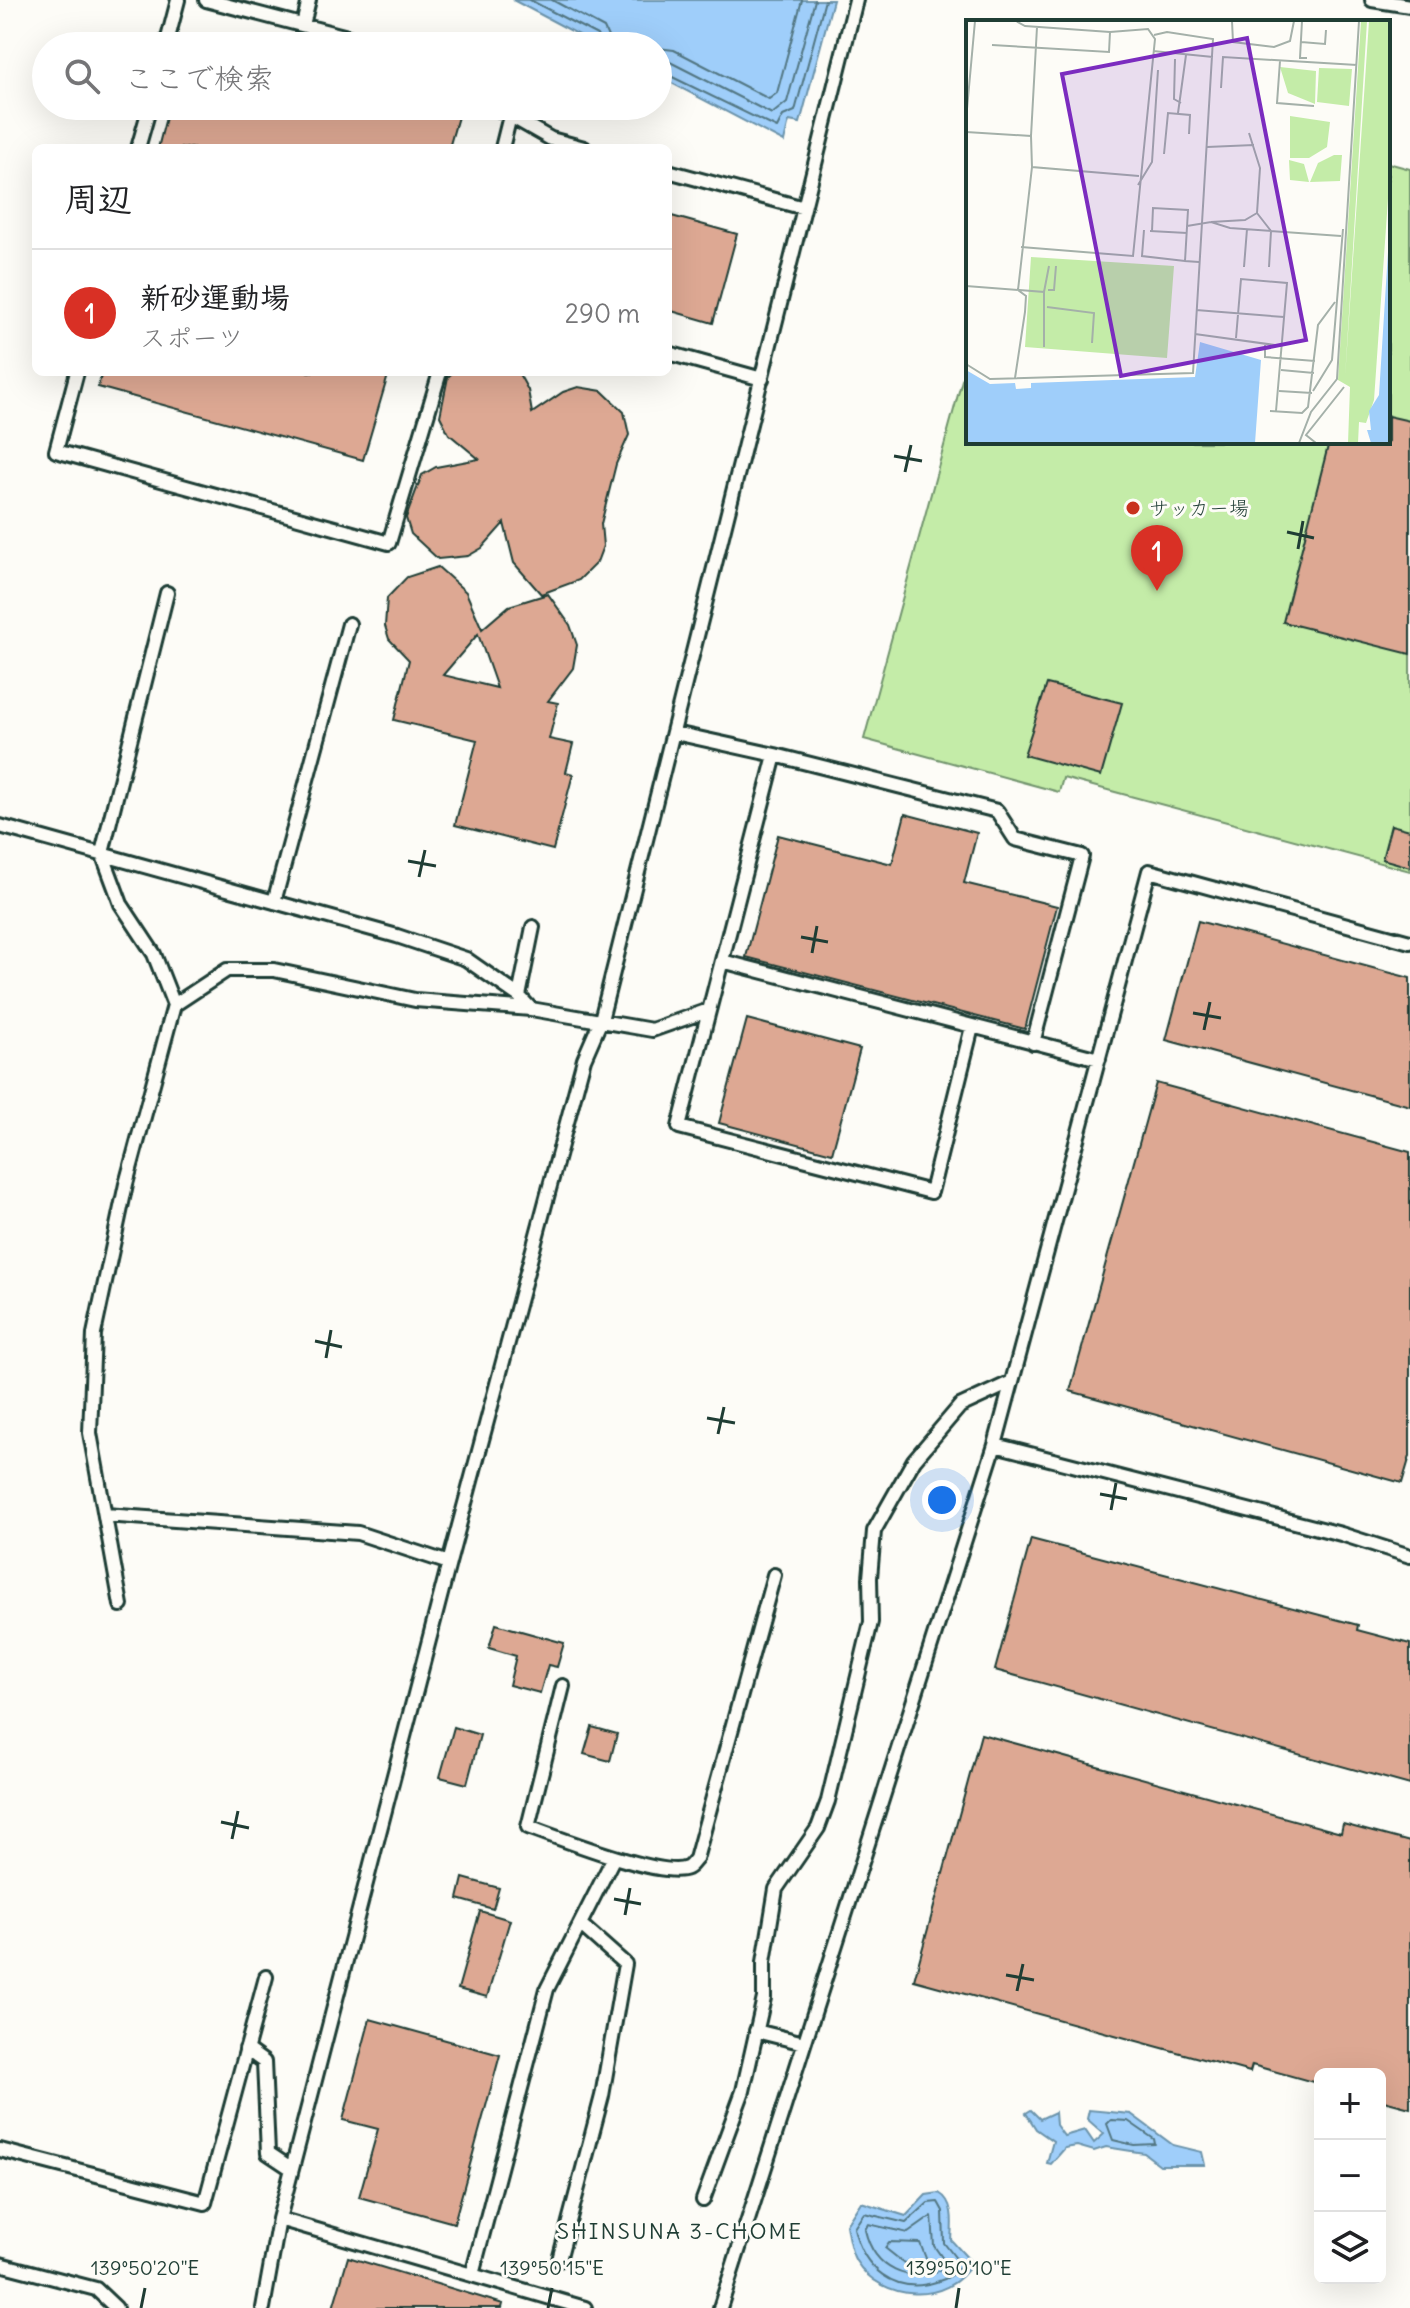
<!DOCTYPE html>
<html lang="ja">
<meta charset="utf-8">
<style>
:root{--surface:#fff;--page:#f6f6f6;--text:#202124;--muted:#757577;--line:#e0e0e0;--accent:#d93025}
body{margin:0;font-family:Delius,"Klee One",sans-serif;background:var(--page);color:var(--text)}
.controls{position:absolute;right:24px;bottom:24px;display:grid;overflow:hidden;border-radius:12px;box-shadow:0 8px 32px #0002}
.controls button{width:72px;height:72px;display:grid;place-items:center;padding:0;border:0;border-bottom:2px solid var(--line);background:var(--surface);color:var(--text);font:40px sans-serif}
.you{position:absolute;left:942px;top:1500px;width:28px;height:28px;margin:-20px;border:6px solid #fff;border-radius:50%;background:#1a73e8;box-shadow:0 0 0 12px #1a73e833}
.badge{display:grid;place-items:center;width:52px;height:52px;border-radius:50%;background:var(--accent);color:#fff;font-size:26px;font-weight:700}
.pin{position:absolute;translate:-50% -66px;filter:drop-shadow(0 2px 4px #0008)}
.pin::after{content:'';position:absolute;top:42px;width:28px;height:24px;background:inherit;clip-path:polygon(0 0,100% 0,50% 100%)}
.list{margin:0;padding:0;list-style:none}
h2{display:flex;justify-content:space-between;align-items:center;height:104px;margin:0;padding:0 32px;font-size:34px}
h2 small{font-size:26px;font-weight:400;color:var(--muted)}
.list li{display:grid;grid-template-columns:52px 1fr auto;gap:24px;align-items:center;box-sizing:border-box;height:128px;padding:0 32px;border-top:2px solid var(--line)}
.list b{display:block;font-size:30px;white-space:nowrap}
.list p{margin:0;font-size:26px;white-space:nowrap;color:var(--muted)}
.list em{font-size:26px;font-style:normal;color:var(--muted)}
.icon{flex:none;width:44px;height:44px;fill:none;stroke:currentColor;stroke-width:2;stroke-linecap:round;stroke-linejoin:round}
.map{position:relative;flex:none;width:1410px;height:2308px;overflow:hidden}
.search{position:absolute;background:var(--surface);box-shadow:0 8px 32px #0002;left:32px;top:32px;width:640px;height:88px;display:flex;align-items:center;gap:20px;box-sizing:border-box;padding:0 28px;border-radius:44px;color:var(--muted);font-size:30px}
.panel{position:absolute;background:var(--surface);box-shadow:0 8px 32px #0002;left:32px;top:144px;width:640px;height:232px;border-radius:12px}
.map>svg:first-child{display:block}
.green{fill:#c4eca8;stroke:#72946e;stroke-width:2}
.water{fill:#9fcefa;stroke:#6c94ab;stroke-width:2}
.lines{fill:none;stroke-linecap:round;stroke-linejoin:round}
.shore{stroke:#527783;stroke-width:2}
.building{fill:#dda893;stroke:#1f3d34;stroke-width:2;fill-rule:evenodd}
.lane-casing{stroke:#1f3d34;stroke-width:18}
.lane{stroke:#fdfcf7;stroke-width:12}
.ticks{fill:none;stroke:#1f3d34;stroke-width:3}
.poi-dot{fill:#c8321e;stroke:#fdfcf7;stroke-width:3}
.labels{text-anchor:middle;stroke-width:6;stroke-linejoin:round;paint-order:stroke}
.poi-label{font-size:20px;fill:#1f3d34;stroke:#fdfcf7;text-anchor:start}
.neighbourhood-label{font-size:22px;letter-spacing:2px;fill:#1f3d34;stroke:#fdfcf7}
.inset-road{fill:none;stroke:#a4b0a9;stroke-width:2}
.view{fill:#7b2cbf;fill-opacity:0.15;stroke:#7b2cbf;stroke-width:4}
.inset-edge{fill:none;stroke:#1f3d34;stroke-width:4}
.ticks-label{font-size:20px;text-anchor:middle;fill:#1f3d34;stroke:#fdfcf7;stroke-width:6;stroke-linejoin:round;paint-order:stroke}
</style>
<div class="map">
<svg width="1410" height="2308" viewBox="0 0 1410 2308">
<rect width="100%" height="100%" fill="#fdfcf7"/>
<filter id="ink" filterUnits="userSpaceOnUse"><feTurbulence type="fractalNoise" baseFrequency=".0125" numOctaves="2"/><feDisplacementMap in="SourceGraphic" scale="16" xChannelSelector="R" yChannelSelector="G"/><feConvolveMatrix kernelMatrix="1 2 1 2 8 2 1 2 1" color-interpolation-filters="sRGB"/></filter>
<g filter="url(#ink)">
<path class="green" d="M1388,163L1410,169V871L1063,778L1059,792L864,739L968,358V442H1388Z"/>
<path class="water" d="M513,0H833L800,123L789,121L784,142L658,76V46H600Z
M1031,2110L1040,2119L1055,2112L1056,2125L1064,2136L1085,2130L1094,2143L1104,2134L1087,2119L1089,2110L1131,2114L1173,2145L1202,2152L1205,2165H1160L1144,2153L1106,2147L1094,2151L1077,2146L1065,2148L1051,2164L1047,2163L1053,2141L1036,2129L1026,2113Z
M939,2193C955,2202 952,2224 951,2240L972,2263C949,2306 881,2302 856,2261C850,2251 848,2237 846,2225L861,2202L906,2216L926,2195Z"/>
<g class="lines">
<path class="shore" d="M530,0L597,35L602,46
M552,0L604,28L612,46
M658,48L674,50L769,99L777,93L802,0
M658,60L668,61L772,114L787,102L815,0
M658,70L777,128L783,116L795,111L825,0
M1111,2120L1128,2121L1154,2139L1155,2144L1134,2145L1113,2140L1107,2124Z
M938,2202L943,2211L944,2243L961,2265C956,2274 947,2279 936,2282C894,2295 863,2268 854,2228L864,2213L906,2223L928,2203Z
M932,2216L934,2246L946,2263L945,2268C909,2286 874,2269 865,2230L868,2224L908,2233Z
M889,2242L920,2243L927,2261L904,2263L885,2248Z"/>
</g>
<path class="building" d="M169,106H461L449,148H158Z
M668,215L737,234L713,323L668,310Z
M102,372H389L363,460L98,387Z
M453,372H518L528,390L532,413L563,392L578,387L602,391L624,412L629,435L616,464L601,524L603,546L597,562L579,580L541,594L514,563L504,523L482,548L468,556L438,559L411,534L406,518L422,475L436,467L479,459L449,434L440,416L448,377Z
M1388,416L1410,421V654L1283,622L1329,442H1388Z
M438,567L466,592L482,629L509,606L548,594L570,625L577,645L573,668L548,701L558,703L549,739L573,744L566,772L573,774L553,850L455,825L477,740L394,720L409,660L389,639L385,626L387,598L407,577ZM478,634L497,688L443,675Z
M1047,684L1122,703L1101,776L1024,755Z
M905,814L977,833L964,883L1057,906L1025,1029L746,957L778,835L892,864Z
M1391,825L1410,830V867L1382,859Z
M1198,921L1410,978V1106L1166,1040Z
M747,1019L860,1049L832,1153L719,1123Z
M1156,1083L1410,1152V1456L1402,1483L1070,1391Z
M1031,1539L1358,1625L1357,1630L1410,1644V1785L995,1670Z
M496,1624L564,1643L557,1667L548,1665L540,1693L509,1685L516,1656L489,1648Z
M454,1727L480,1735L467,1784L440,1777Z
M592,1727L617,1734L610,1761L584,1754Z
M981,1734L1341,1833L1343,1824L1410,1842V2108L1380,2100V2074H1320V2084L1252,2065L1250,2072L914,1980Z
M463,1878L499,1888L493,1909L458,1899Z
M480,1911L510,1920L487,1997L458,1989Z
M370,2019L500,2055L454,2223L359,2197L378,2129L343,2120Z
M348,2257L503,2304L502,2308H333Z"/>
<g class="lines">
<g class="lane-casing">
<path id="lane" d="M206,0L382,46
M1372,0L1410,6
M303,25L309,0
M166,46L178,0
M493,106L551,139L584,148
M138,148L150,106
M502,148L510,116
M668,171L804,208
M668,353L762,379
M77,372L56,451L389,543L440,372
M675,733L775,755L679,1127L931,1192L972,1027
M775,755L997,811L1015,839L1082,856L1033,1043
M0,826L397,936L466,959L519,996L531,1009L652,1030L709,1010
M274,902L349,624
M722,961L1099,1059
M519,996L533,927
M174,1005L227,970H274L415,1000L531,1009
M995,1445L1341,1534L1410,1556
M105,1515L358,1533L449,1563
M121,1605L90,1433L94,1334L126,1184L174,1005L154,954L121,904L102,853L167,593
M563,1686L528,1827C557,1837 662,1879 687,1868C691,1866 693,1862 696,1859L774,1575
M756,2031L804,2043
M246,2049L264,2062L268,2153L292,2169
M0,2150L205,2203L266,1977
M703,2200L743,2091L764,1998V1962L776,1889L818,1828L828,1801L871,1622L870,1578L874,1531L914,1460L960,1406L1012,1382
M279,2219L585,2308
M559,2260L602,2096L625,1964L580,1924
M0,2264L96,2289L116,2308
M472,2275L547,1989L614,1857
M263,2308L279,2219L449,1563L584,1059L601,1020L856,0
M720,2308L995,1445L1149,871L1410,942"/>
</g>
<use href="#lane" class="lane"/>
</g>
</g>
<path class="ticks" d="M894,456L922,461M905,472L911,445M1287,532L1314,538M1298,549L1303,521M408,861L436,866M419,877L425,850M801,937L828,942M812,953L817,926M1193,1013L1221,1018M1204,1030L1210,1002M315,1341L342,1347M326,1358L331,1330M707,1418L735,1423M718,1434L724,1407M1100,1494L1127,1499M1111,1510L1116,1483M221,1822L249,1828M232,1839L238,1811M614,1899L641,1904M625,1915L630,1888M1006,1975L1034,1980M1017,1991L1023,1964M141,2308L145,2288M548,2308L552,2288M956,2308L959,2288"/>
<circle class="poi-dot" cx="1133" cy="508" r="8"/>
<g class="labels">
<g class="poi-label">
<text x="1149" y="515">サッカー場</text>
</g>
<g class="neighbourhood-label">
<text x="680" y="2239">SHINSUNA 3-CHOME</text>
</g>
</g>
<g transform="translate(966 20)">
<rect width="424" height="424" fill="#fdfcf7"/>
<path d="M395,1H401L379,358L403,1H424V150L408,380L400,403L393,402L392,423H382L384,367L372,360ZM314,47L350,51L349,84L322,73ZM353,48L386,49L383,86L351,82ZM324,96L364,102L361,127L343,138H324ZM368,135H376L374,161L344,162L352,143ZM323,140L338,144L343,162L324,160ZM65,237L208,246L201,338L59,327Z" fill="#c4eca8"/>
<path d="M424,200V423H405L401,410H405L403,391L413,375ZM234,322L295,340L289,423H0V350L24,364L49,363L50,369L65,368V363L229,357Z" fill="#9fcefa"/>
<path class="inset-road" d="M50,1L59,6L144,12L182,9L189,19L167,236L55,227M266,1L267,22L308,27L324,21L328,1M336,1L334,38H341M335,22L359,24L360,10M26,25L143,32L144,12M187,31L247,37M209,39L208,79L215,83M314,41L311,83L348,86M255,68L257,37L391,45M212,93L220,35M0,100L9,1M0,112L65,116L66,147L173,156M283,113L294,148L291,193L305,211L303,247M65,116L71,7M241,127L288,125M198,134L202,93L224,95L223,114M172,165L186,142L192,50M245,202L279,200L291,193M221,206L245,202L264,208L375,216M178,210L176,236L219,241M184,211L221,213M186,211L187,188L222,190L219,241L233,242M278,247L281,209M0,266L78,272V327M82,270H88L90,246M78,272L83,246M81,287L128,293L126,323M230,290L318,297M229,314L316,326M270,318L275,259L321,263L310,391M299,325V337L349,341M0,344L24,359L227,353L247,19L201,12L188,15M315,350L348,353M49,358L59,292L60,276L52,270L66,147M313,371L346,373M347,371L366,340L377,209M304,391L336,393L342,387L352,305L369,282M333,423L345,392L371,359L393,1M350,423L340,415L378,367"/>
<path class="view" d="M281,18L340,320L155,356L96,54Z"/>
<rect width="424" height="424" class="inset-edge"/>
</g>
<g class="ticks-label">
<text x="145" y="2275">139°50'20"E</text>
<text x="552" y="2275">139°50'15"E</text>
<text x="959" y="2275">139°50'10"E</text>
</g>
</svg>
<div class="controls">
<button>+</button>
<button>−</button>
<button><svg class="icon" aria-label="layers" viewBox="0 0 24 24"><path d="M12 4l9 5-9 5-9-5zM3 14l9 5 9-5"/></svg></button>
</div>
<div class="you"></div>
<div class="pin badge" style="left:1157px;top:591px">1</div>
<div class="search"><svg class="icon" aria-label="search" viewBox="0 0 24 24"><circle cx="10" cy="10" r="6"/><path d="M15 15l6 6"/></svg>ここで検索</div>
<section class="panel">
<h2>周辺<small></small></h2>
<ul class="list">
<li><span class="badge">1</span><div><b>新砂運動場</b><p>スポーツ</p></div><em>290 m</em></li>
</ul>
</section>
</div>
